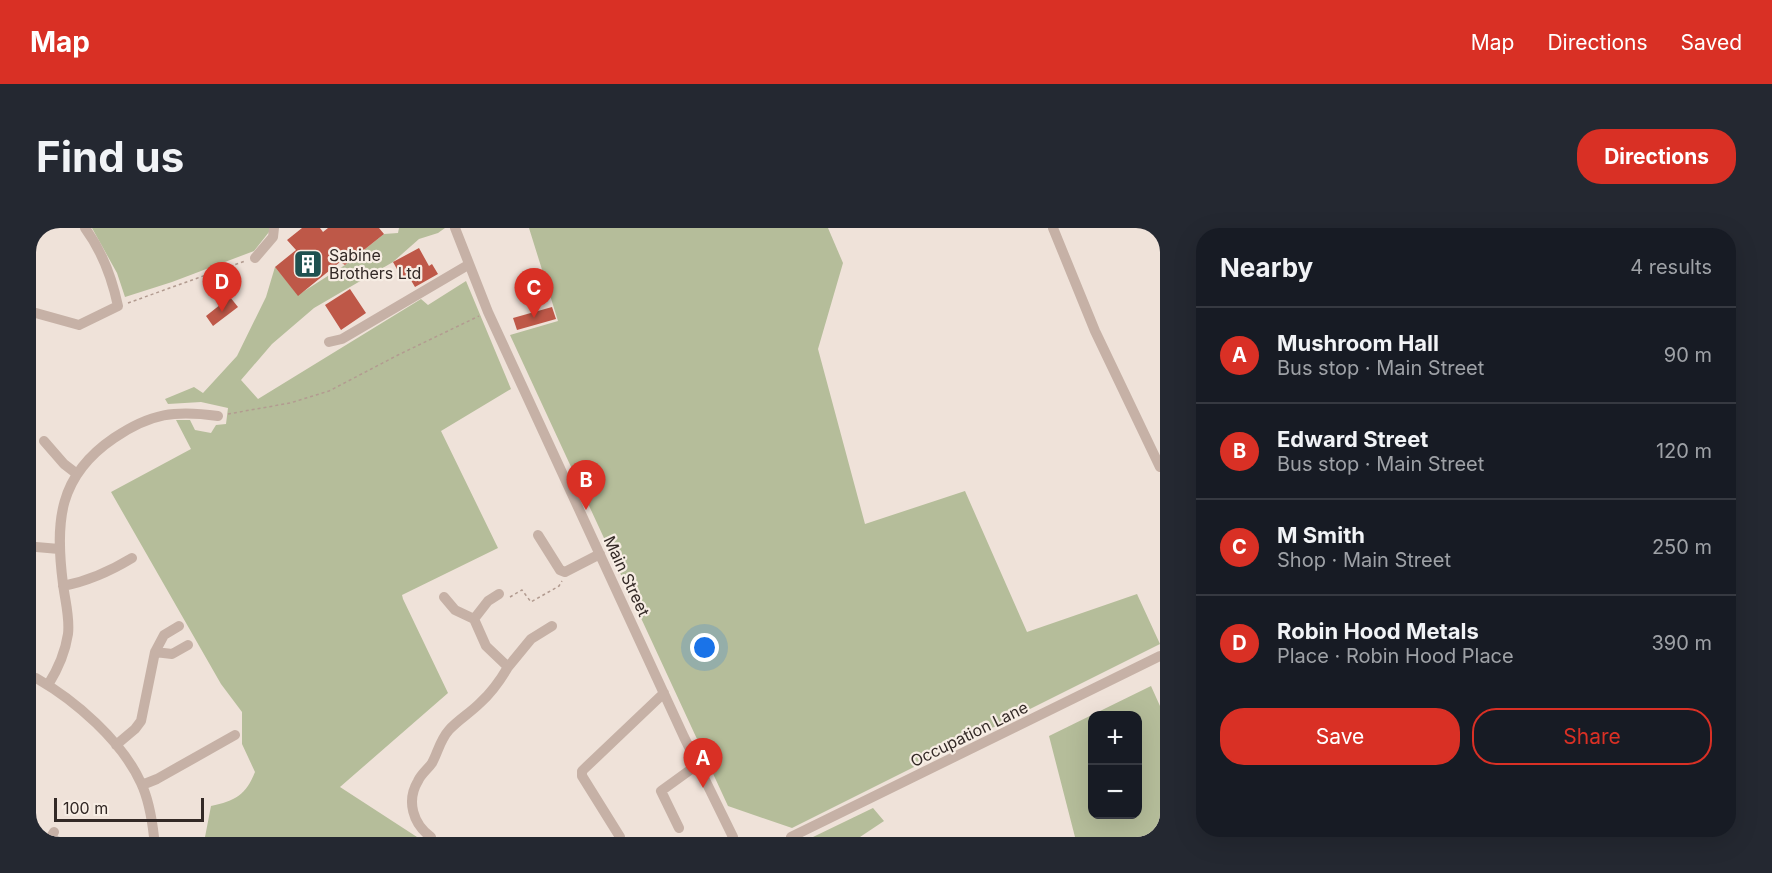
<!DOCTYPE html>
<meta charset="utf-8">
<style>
:root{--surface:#171b24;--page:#242831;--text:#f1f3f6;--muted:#9ea1a6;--line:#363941;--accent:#d93025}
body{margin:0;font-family:Inter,sans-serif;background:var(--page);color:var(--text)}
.controls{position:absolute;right:18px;bottom:18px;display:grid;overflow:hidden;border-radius:12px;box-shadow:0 6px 24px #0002}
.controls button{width:54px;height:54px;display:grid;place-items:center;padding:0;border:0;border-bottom:2px solid var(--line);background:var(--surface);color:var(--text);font:30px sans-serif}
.scale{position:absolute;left:18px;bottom:15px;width:150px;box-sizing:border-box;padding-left:6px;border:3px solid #332926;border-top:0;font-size:16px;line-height:21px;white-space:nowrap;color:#332926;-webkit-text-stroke:4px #f7ede4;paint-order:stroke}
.you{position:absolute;left:669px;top:420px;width:21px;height:21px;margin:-15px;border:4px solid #fff;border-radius:50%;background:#1a73e8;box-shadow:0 0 0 9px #1a73e833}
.badge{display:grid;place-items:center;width:39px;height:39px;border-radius:50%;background:var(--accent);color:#fff;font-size:20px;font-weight:700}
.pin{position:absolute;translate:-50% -50px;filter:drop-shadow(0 2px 3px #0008)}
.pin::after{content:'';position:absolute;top:32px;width:21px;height:18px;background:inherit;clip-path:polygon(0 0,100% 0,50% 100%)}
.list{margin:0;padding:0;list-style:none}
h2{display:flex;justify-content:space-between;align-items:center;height:78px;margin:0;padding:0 24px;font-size:26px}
h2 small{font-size:20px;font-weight:400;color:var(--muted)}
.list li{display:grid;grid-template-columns:39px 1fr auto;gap:18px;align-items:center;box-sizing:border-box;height:96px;padding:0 24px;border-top:2px solid var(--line)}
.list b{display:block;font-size:22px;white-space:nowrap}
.list p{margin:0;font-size:20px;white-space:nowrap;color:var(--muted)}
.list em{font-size:20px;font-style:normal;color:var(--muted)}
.actions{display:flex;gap:12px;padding:18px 24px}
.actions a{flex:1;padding:14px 0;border:2px solid var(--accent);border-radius:24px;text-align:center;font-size:21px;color:var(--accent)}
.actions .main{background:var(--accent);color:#fff}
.map{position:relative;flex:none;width:1124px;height:609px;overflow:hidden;border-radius:24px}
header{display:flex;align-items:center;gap:36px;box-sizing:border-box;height:84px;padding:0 30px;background:var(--accent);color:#fff}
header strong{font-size:28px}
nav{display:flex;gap:33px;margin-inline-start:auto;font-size:21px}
.intro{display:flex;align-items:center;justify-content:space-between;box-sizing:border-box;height:144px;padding:0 36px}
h1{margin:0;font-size:42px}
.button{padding:15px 27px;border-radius:24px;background:var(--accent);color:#fff;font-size:21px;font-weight:700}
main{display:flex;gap:36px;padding:0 36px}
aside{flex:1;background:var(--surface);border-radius:24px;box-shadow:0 6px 24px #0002}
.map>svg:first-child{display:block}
.green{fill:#b5bd9a;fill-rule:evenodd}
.building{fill:#be5848}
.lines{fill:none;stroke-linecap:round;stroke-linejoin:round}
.path{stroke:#b29b90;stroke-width:1.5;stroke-dasharray:3 3;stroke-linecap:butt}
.minor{stroke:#c6b1a6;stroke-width:10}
.labels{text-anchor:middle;stroke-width:4.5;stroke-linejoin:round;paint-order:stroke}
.poi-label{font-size:16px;fill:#332926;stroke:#f7ede4;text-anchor:start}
.street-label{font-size:16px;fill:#332926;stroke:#f7ede4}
</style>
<header>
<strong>Map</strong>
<nav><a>Map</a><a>Directions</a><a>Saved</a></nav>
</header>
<div class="intro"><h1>Find us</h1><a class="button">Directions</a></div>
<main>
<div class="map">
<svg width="1124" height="609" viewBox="0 0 1124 609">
<rect width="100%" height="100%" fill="#efe2d9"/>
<path class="green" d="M56,0H233V4L218,23L136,54L89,69L81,45Z
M363,0H409L402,5L383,11L357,34L278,80L236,116L205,152L222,171L385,71L392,77L430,53L475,161L405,203L462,320L366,367L367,371L412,465L304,559L381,609H169L175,578C199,573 210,567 219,544L206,516V484L185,456L75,264L155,221L140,192H154L159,202L175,205L180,197L190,196L192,180L165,174L132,176L129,171L158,159L167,165L201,128L230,69L239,39L262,67L309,37L348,6L362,5Z
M493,0H792L807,35L782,121L829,296L929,263L991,404L1101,366L1124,416L756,600L692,578L474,107L522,93Z
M1115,458L1124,478V609H1039L1013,508ZM1056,488H1102V586H1056Z
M837,580L848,593L824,609H777Z"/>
<path class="building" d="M266,0H284L287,4L292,0H343L348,6L309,37L304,34L262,68L239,39L260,22L251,12Z
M383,20L393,38L396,36L402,46L379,59L373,49L367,52L357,34Z
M314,61L330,85L305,102L289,77Z
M194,69L202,79L177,98L170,88Z
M516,79L520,91L481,102L477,90Z"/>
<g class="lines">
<path class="path" d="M92,75L209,33
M192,186L254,175L293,163L362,127L443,88
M474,369L486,362L495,374L523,358L526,353"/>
<path class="minor" d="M419,0L452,84L648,509L697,609
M1017,0L1059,103L1124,239
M219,30L237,9L238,0
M0,85L43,97L82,78C76,50 66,23 49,0
M293,114L306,111L432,37
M8,213L28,236L41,246
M502,307L524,342L529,344L564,326
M0,319L23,321
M27,358C53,353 73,344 96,330
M408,369L419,382L438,391L452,373L463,366
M143,398L128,407L119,424L136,426L152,417
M472,439L495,411L516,398
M0,450C39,472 86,513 105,555C113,572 116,591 118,609
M12,457C22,441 29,426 32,406C34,389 29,373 27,356C19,294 22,248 78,210C115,185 139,182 182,188
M80,517L99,501L105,493L119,424
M106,557L121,551L199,507
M643,600L625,563L661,537
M15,609L18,604
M395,609C377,596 370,573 382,553C385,546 392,541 396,535C402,524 404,512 413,502C422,492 434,485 444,475C455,465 465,451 472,439L450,418L438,391
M584,609L546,548V543L628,465
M755,609L1124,428"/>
</g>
<defs>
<g id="building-square" transform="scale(1.5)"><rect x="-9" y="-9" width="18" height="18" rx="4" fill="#1f5150" stroke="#f7ede4"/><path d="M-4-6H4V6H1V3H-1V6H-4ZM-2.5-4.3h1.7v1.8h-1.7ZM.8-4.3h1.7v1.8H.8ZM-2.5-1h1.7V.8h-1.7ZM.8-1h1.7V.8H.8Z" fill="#fff"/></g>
</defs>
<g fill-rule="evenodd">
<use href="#building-square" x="272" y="36"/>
</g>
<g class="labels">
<g class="poi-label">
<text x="293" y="33">Sabine<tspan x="293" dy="18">Brothers Ltd</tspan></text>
</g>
<g class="street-label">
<text transform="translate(591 348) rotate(65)" y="6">Main Street</text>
<text transform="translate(933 506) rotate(-26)" y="6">Occupation Lane</text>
</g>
</g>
</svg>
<div class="controls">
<button>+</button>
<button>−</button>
</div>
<div class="scale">100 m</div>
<div class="you"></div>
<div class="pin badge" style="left:667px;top:560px">A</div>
<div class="pin badge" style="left:550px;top:282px">B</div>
<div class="pin badge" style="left:498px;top:90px">C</div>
<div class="pin badge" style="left:186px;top:84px">D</div>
</div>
<aside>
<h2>Nearby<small>4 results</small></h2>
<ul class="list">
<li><span class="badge">A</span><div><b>Mushroom Hall</b><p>Bus stop · Main Street</p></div><em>90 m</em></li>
<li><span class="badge">B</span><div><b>Edward Street</b><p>Bus stop · Main Street</p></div><em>120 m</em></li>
<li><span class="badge">C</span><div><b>M Smith</b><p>Shop · Main Street</p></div><em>250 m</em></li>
<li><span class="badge">D</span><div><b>Robin Hood Metals</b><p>Place · Robin Hood Place</p></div><em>390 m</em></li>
</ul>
<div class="actions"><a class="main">Save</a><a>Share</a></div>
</aside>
</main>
